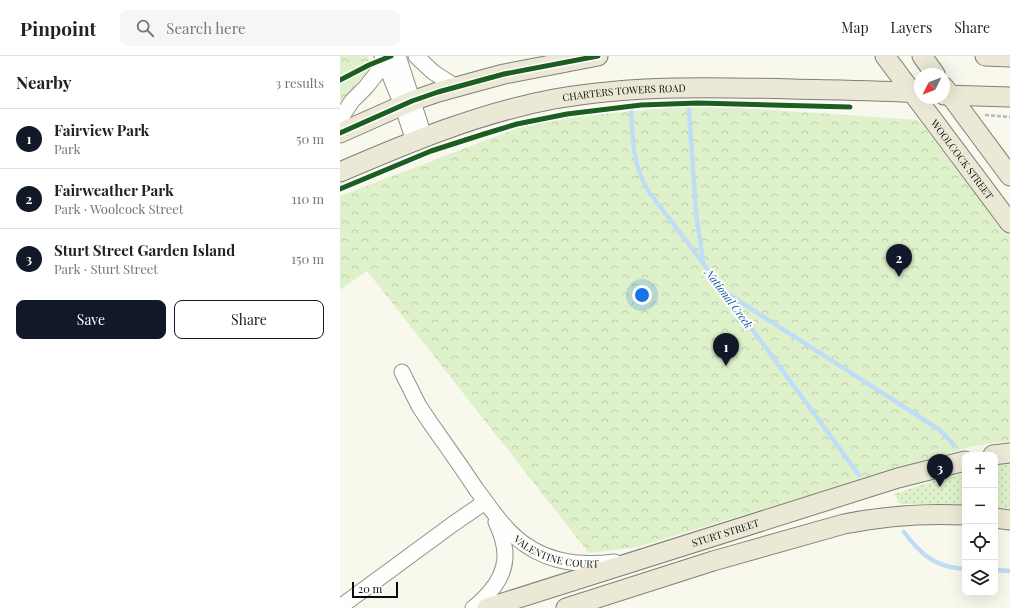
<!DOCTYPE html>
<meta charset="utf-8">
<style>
:root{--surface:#fff;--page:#f6f6f6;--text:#222;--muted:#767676;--line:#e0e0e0;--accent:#111827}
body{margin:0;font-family:"Playfair Display",serif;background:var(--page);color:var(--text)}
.controls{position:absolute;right:12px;bottom:12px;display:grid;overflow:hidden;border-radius:8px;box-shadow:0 4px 16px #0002}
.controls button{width:36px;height:36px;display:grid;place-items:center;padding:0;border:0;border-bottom:1px solid var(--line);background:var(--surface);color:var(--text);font:20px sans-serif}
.compass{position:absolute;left:574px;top:12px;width:36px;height:36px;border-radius:50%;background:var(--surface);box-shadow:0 4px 16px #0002;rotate:227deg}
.scale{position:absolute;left:12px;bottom:10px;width:46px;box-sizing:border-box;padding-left:4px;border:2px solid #0a0a0a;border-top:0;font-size:11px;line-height:14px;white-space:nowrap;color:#0a0a0a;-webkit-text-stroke:3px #fff;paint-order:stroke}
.you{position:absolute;left:302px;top:239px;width:14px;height:14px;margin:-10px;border:3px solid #fff;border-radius:50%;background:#1a73e8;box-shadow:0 0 0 6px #1a73e833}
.badge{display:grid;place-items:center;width:26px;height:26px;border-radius:50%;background:var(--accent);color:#fff;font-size:13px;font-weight:700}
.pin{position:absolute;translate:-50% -33px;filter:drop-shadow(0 1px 2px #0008)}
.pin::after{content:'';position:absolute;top:21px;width:14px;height:12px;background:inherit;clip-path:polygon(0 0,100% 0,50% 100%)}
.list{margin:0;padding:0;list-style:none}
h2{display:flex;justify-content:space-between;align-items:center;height:52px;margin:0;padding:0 16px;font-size:17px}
h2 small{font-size:13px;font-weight:400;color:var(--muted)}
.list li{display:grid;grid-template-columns:26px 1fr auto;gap:12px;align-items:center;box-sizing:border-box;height:60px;padding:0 16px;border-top:1px solid var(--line)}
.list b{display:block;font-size:15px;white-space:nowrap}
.list p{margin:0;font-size:13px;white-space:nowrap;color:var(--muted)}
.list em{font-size:13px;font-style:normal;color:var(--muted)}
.actions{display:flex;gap:8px;padding:12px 16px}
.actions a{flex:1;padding:9px 0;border:1px solid var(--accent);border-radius:8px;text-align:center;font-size:14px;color:var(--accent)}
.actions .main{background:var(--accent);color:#fff}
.icon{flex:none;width:22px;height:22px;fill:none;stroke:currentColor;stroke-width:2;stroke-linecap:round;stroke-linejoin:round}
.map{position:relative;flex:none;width:670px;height:552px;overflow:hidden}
header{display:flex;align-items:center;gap:24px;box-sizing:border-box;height:56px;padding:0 20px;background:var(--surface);border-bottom:1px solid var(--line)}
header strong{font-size:19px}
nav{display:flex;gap:22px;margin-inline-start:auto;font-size:14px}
.search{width:280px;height:36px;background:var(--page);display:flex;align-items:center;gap:10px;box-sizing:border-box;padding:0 14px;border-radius:8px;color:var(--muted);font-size:15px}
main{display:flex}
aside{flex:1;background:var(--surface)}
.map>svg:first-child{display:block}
.park{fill:url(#park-crowns)}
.garden{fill:url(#garden-dots)}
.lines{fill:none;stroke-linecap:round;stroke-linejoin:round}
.stream{stroke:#c0ddf6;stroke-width:4.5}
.minor-casing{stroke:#92918c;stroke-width:17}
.major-casing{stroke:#7f7e79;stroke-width:21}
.path{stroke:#b7b7b5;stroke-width:2.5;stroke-dasharray:4 2;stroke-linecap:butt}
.minor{stroke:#fefefc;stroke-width:15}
.major{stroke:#ebe9d5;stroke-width:19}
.cycleway-casing{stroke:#fff;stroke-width:8}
.cycleway{stroke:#1b5e20;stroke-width:5}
.labels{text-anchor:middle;stroke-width:4;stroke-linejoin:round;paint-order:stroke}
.street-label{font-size:10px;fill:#0a0a0a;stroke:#fff}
.water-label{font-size:11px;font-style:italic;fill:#0d50a1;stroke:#fff}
</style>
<header>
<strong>Pinpoint</strong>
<div class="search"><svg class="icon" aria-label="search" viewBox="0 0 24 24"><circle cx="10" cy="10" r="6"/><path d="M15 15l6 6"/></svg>Search here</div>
<nav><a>Map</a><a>Layers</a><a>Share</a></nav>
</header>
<main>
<aside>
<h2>Nearby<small>3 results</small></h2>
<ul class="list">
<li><span class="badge">1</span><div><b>Fairview Park</b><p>Park</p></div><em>50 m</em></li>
<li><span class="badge">2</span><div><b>Fairweather Park</b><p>Park · Woolcock Street</p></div><em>110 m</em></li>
<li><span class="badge">3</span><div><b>Sturt Street Garden Island</b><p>Park · Sturt Street</p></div><em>150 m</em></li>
</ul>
<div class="actions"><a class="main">Save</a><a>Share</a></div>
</aside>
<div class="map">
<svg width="670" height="552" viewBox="0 0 670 552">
<defs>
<pattern id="park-crowns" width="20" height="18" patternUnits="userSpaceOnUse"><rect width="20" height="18" fill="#def1ca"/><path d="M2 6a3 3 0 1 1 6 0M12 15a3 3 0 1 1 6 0" fill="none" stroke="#bdcdac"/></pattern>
<pattern id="garden-dots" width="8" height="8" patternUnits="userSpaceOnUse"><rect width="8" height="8" fill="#def1ca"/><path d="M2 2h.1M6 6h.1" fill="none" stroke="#bdcdac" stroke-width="1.8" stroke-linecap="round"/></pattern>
</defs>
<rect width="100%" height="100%" fill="#f9f8ec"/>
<path class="park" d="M0,0H28L29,9L27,16L0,46Z
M358,49L578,64L670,180V385L633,390L297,491L249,497L27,215L0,234V140L199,64Z"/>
<path class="garden" d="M670,406V453L655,451V410Z
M625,417V448H560L554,438L596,424Z"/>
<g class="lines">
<path class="stream" d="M291,54C293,85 292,108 309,136L385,236L519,419
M349,54L356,157L363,205
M388,238L600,374L614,389
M564,476C581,499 595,511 625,513
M655,514L670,515"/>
<g class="minor-casing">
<g id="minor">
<path d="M42,0L62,49L74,85"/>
<path d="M58,0L84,80"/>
<path d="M76,0L93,16L116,31"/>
<path d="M0,63L12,45L26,31L45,7"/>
<path id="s1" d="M62,316L79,350L89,365C105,388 121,410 136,433C147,447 157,463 170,476C199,505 235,511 275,506"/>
<path d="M0,551L113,468L145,446"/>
<path d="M133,552C139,548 144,542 149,537C169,514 169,493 156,466"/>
</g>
</g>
<g class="major-casing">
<g id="major">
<path id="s2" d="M545,0L670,167"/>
<path d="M582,0L595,18"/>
<path d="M645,0L670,1"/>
<path d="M604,31L670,120"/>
<path d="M604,39L670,41"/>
<path d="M0,77L72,45L98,36L164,18L258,0"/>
<path id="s3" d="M0,116C70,86 139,57 214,43C293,29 373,31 453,33C495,34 538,34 580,37"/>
<path d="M653,399L670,397"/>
<path d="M655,462L670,464"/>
<path id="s4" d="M147,552L558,422L625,405"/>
<path d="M226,552L373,505L504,468C544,460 585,457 625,459"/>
</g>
</g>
<path class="path" d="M645,59L670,61"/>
<use href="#minor" class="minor"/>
<use href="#major" class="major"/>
<g class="cycleway-casing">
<path id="cycleway" d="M0,24L29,9L51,0
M0,77L72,45L98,36L164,18L258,0
M0,133L91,95L144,78L177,68L227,58L301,49L358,47L510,51"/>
</g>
<use href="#cycleway" class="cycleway"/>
</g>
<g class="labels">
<g class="street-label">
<text dy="4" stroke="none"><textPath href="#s3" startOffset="297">CHARTERS TOWERS ROAD</textPath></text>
<text dy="4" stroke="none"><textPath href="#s2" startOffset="129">WOOLCOCK STREET</textPath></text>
<text dy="4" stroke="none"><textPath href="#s4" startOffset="250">STURT STREET</textPath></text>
<text dy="4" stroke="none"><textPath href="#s1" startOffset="246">VALENTINE COURT</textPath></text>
</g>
<g class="water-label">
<text transform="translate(389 243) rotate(53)" y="4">National Creek</text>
</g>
</g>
</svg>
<div class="controls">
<button>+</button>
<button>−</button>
<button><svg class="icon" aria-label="locate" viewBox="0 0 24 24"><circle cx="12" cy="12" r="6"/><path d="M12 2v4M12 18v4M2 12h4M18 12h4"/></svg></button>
<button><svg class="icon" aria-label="layers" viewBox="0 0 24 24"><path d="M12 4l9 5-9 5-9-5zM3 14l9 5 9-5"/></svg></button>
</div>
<svg class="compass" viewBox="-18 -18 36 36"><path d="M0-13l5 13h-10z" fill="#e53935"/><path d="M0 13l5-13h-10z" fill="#767676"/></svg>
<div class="scale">20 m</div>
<div class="you"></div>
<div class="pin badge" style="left:386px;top:310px">1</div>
<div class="pin badge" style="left:559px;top:221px">2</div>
<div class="pin badge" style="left:600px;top:431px">3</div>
</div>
</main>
